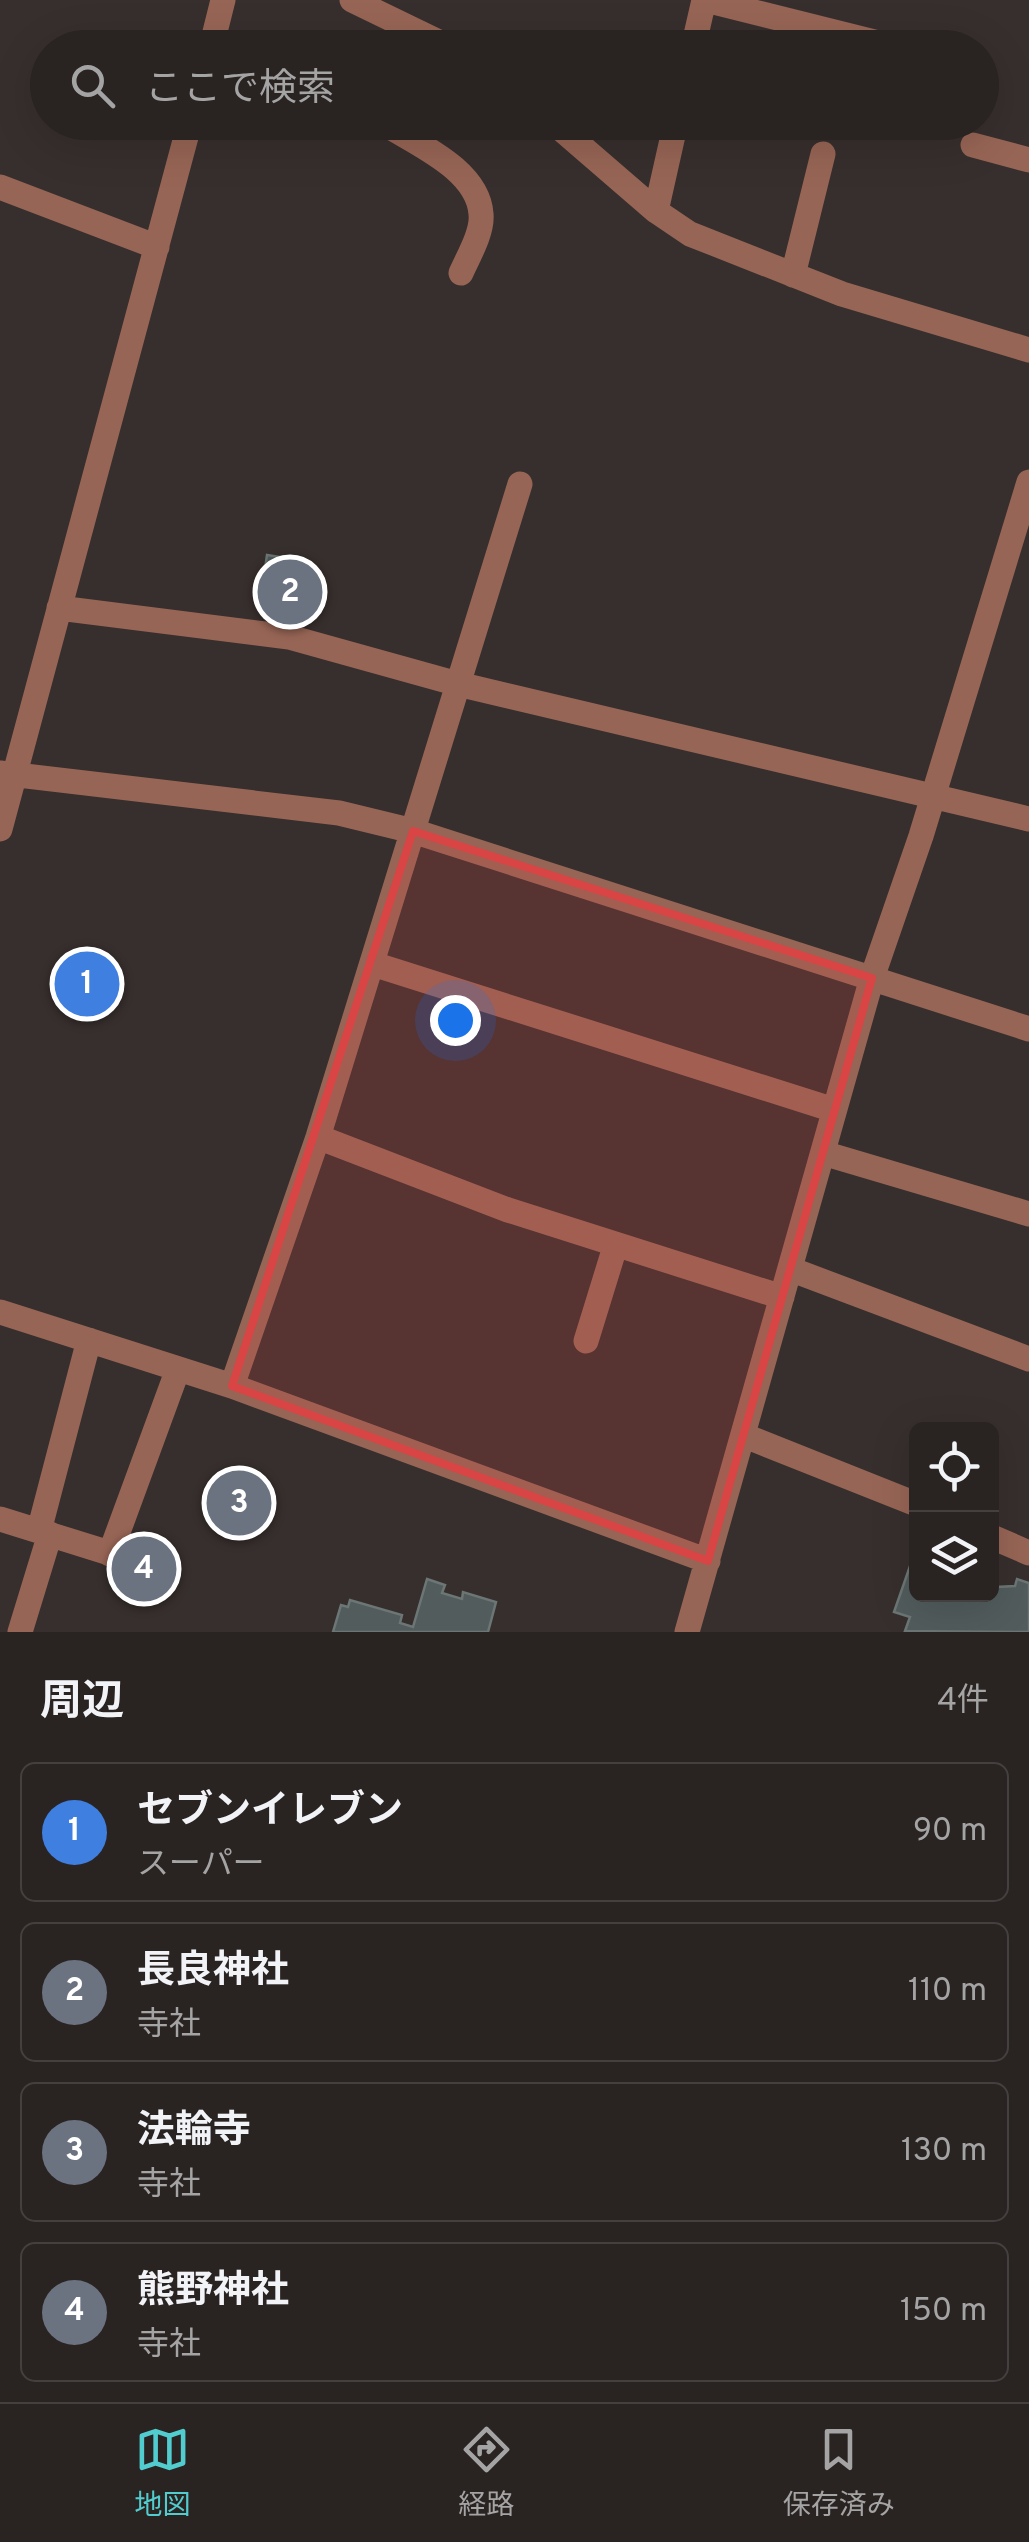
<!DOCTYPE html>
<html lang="ja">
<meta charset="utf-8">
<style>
:root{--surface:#292322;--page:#352f2f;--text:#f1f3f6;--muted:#a5a4a5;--line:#454040;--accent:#52cdcf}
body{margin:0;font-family:Overpass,"Noto Sans JP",sans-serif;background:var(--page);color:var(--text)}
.controls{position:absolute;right:30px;bottom:30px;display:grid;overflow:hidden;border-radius:15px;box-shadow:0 10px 40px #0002}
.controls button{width:90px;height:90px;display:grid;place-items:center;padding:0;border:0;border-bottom:2px solid var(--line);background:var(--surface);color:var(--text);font:50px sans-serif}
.you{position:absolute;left:455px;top:1020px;width:35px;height:35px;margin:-25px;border:8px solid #fff;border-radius:50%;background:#1a73e8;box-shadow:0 0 0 15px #1a73e833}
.badge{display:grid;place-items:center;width:65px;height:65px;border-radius:50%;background:var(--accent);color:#fff;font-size:32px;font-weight:700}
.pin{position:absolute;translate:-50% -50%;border:5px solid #fff;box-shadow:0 2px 10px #0006}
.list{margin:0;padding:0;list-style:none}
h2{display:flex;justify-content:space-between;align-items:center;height:130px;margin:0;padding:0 40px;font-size:42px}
h2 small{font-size:32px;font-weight:400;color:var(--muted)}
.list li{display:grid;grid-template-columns:65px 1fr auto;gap:30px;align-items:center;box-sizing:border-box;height:140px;margin:0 20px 20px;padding:0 20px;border:2px solid var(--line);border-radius:15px}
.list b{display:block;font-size:38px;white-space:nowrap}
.list p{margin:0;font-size:32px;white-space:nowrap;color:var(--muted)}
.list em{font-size:32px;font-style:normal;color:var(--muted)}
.icon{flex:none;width:55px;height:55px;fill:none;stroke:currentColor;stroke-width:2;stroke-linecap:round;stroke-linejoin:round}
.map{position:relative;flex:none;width:1029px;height:1632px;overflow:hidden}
.search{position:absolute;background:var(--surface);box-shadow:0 10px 40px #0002;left:30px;right:30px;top:30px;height:110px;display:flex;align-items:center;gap:25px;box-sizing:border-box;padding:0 35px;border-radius:55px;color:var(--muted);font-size:38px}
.sheet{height:770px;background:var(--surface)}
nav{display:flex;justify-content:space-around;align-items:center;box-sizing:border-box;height:140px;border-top:2px solid var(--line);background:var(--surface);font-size:28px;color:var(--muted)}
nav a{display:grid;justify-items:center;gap:5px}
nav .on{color:var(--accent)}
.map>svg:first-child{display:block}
.building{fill:#525c5c;stroke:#6b7675;stroke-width:2.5}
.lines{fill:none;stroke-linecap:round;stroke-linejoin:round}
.minor{stroke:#976555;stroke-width:25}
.marked{fill:#d94444;fill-opacity:0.2;stroke:#d94444;stroke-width:8;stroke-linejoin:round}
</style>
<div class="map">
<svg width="1029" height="1632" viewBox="0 0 1029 1632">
<rect width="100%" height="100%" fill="#372f2d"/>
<path class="building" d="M267,555L287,558L285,577H279L278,583H263Z
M137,1549L162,1557L155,1581L128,1573L131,1565L123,1563L126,1553L135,1556Z
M910,1566L916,1568V1594L992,1598L996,1587L1015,1586L1017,1579L1029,1583V1632L905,1631L910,1617L894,1612Z
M427,1579L445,1585L442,1593L462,1599L463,1592L496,1602L488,1632H333L341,1605L348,1607L350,1600L402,1615L400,1623L413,1627Z"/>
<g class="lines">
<path class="minor" d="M352,0L451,48
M706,0L882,44
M211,48L223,0
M693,48L704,0
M382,122C416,144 478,169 481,214C483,232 468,257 461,273
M553,122L656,211L690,234L842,294L1029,350
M973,145L1029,160
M0,187L157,247
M656,211L676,122
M793,275L823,154
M59,608L289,637L458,684L1029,819
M0,773L339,813L413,831L1029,1029
M0,829L190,122
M373,964L834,1110
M318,1137L508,1210L782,1297
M823,1153L1029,1214
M790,1269L1029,1359
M0,1312L232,1386L708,1561
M586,1341L615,1247
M232,1386L318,1137L520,484
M745,1436L916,1504
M0,1519L119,1556
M39,1531L89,1340
M992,1537L1029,1553
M110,1554L178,1369
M20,1632L50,1534
M687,1632L872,978L921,836L1029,482"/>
</g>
<path class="marked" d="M413,831L872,978L708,1561L232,1386Z"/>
</svg>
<div class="controls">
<button><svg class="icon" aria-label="locate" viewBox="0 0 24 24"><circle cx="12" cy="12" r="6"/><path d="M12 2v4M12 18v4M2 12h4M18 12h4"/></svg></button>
<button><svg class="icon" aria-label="layers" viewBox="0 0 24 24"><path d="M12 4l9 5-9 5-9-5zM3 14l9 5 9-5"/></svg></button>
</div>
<div class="you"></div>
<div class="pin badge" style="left:87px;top:984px;background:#3f7fe0">1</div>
<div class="pin badge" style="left:290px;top:592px;background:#6b7280">2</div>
<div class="pin badge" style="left:239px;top:1503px;background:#6b7280">3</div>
<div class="pin badge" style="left:144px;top:1569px;background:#6b7280">4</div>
<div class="search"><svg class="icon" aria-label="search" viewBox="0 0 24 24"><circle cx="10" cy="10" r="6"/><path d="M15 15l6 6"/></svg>ここで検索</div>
</div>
<section class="sheet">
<h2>周辺<small>4件</small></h2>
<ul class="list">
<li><span class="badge" style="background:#3f7fe0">1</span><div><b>セブンイレブン</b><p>スーパー</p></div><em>90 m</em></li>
<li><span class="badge" style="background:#6b7280">2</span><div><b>長良神社</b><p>寺社</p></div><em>110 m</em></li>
<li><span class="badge" style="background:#6b7280">3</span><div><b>法輪寺</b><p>寺社</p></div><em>130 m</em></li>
<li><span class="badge" style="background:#6b7280">4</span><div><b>熊野神社</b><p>寺社</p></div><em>150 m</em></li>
</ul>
</section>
<nav>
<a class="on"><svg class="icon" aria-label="map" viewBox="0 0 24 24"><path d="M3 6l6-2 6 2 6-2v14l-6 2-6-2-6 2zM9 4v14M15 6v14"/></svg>地図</a>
<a><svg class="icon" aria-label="directions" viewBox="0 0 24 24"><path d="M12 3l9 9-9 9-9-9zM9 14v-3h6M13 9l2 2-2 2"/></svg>経路</a>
<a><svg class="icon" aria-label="saved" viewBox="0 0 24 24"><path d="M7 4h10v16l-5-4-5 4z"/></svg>保存済み</a>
</nav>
